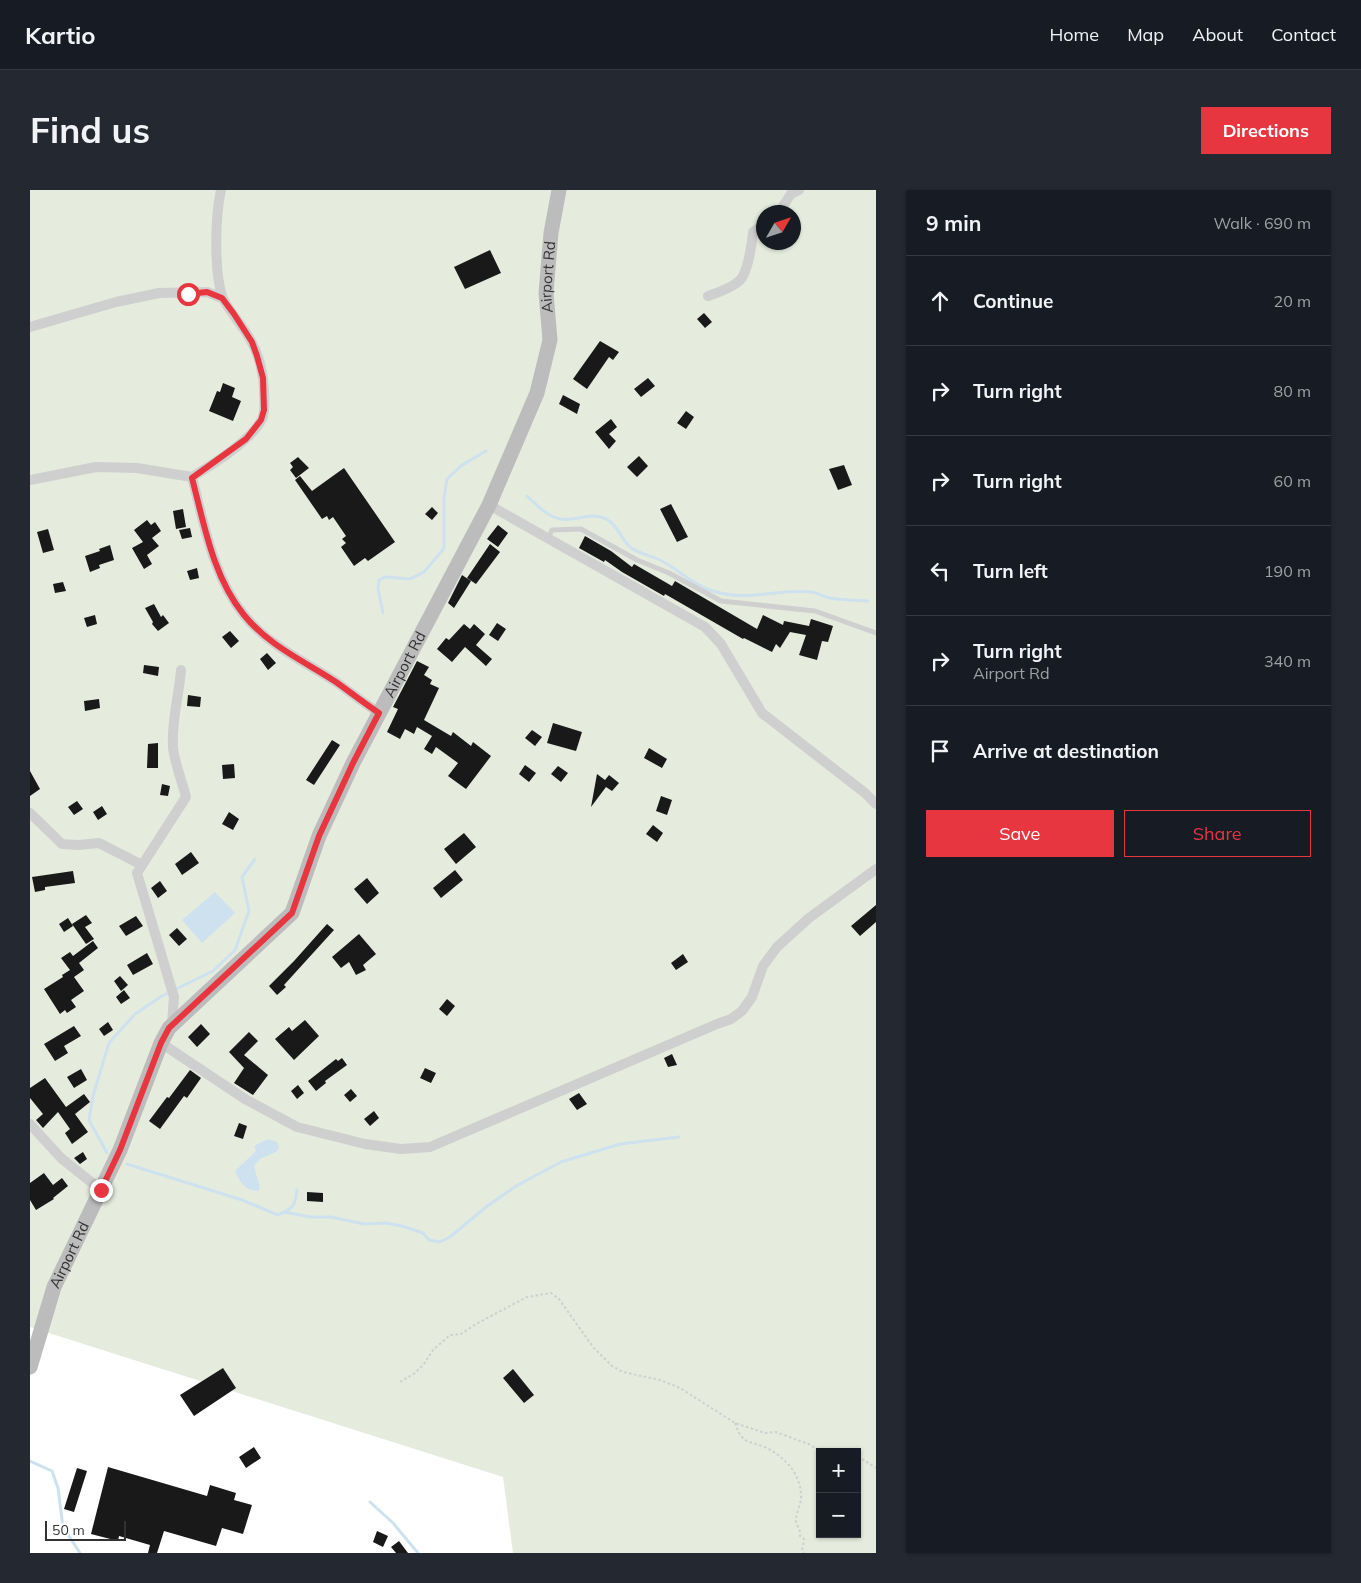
<!DOCTYPE html>
<meta charset="utf-8">
<style>
:root{--surface:#171b24;--page:#242831;--text:#f1f3f6;--muted:#9ea1a6;--line:#363941;--accent:#e83640}
body{margin:0;font-family:Mulish,sans-serif;background:var(--page);color:var(--text)}
.controls{position:absolute;right:15px;bottom:15px;display:grid;overflow:hidden;border-radius:0px;box-shadow:0 1px 4px #0004}
.controls button{width:45px;height:45px;display:grid;place-items:center;padding:0;border:0;border-bottom:1px solid var(--line);background:var(--surface);color:var(--text);font:25px sans-serif}
.compass{position:absolute;left:726px;top:15px;width:45px;height:45px;border-radius:50%;background:var(--surface);box-shadow:0 1px 4px #0004;rotate:51deg}
.scale{position:absolute;left:15px;bottom:12px;width:81px;box-sizing:border-box;padding-left:5px;border:2px solid #323232;border-top:0;font-size:14px;line-height:18px;white-space:nowrap;color:#323232;-webkit-text-stroke:4px #fff;paint-order:stroke}
.stop{position:absolute;width:15px;height:15px;margin:-11px;border:4px solid #e83640;border-radius:50%;background:#fff}
.stop.end{background:#e83640;border-color:#fff;box-shadow:0 1px 5px #0008}
.list{margin:0;padding:0;list-style:none}
h2{display:flex;justify-content:space-between;align-items:center;height:65px;margin:0;padding:0 20px;font-size:21px}
h2 small{font-size:16px;font-weight:400;color:var(--muted)}
.list li{display:grid;grid-template-columns:32px 1fr auto;gap:15px;align-items:center;box-sizing:border-box;height:90px;padding:0 20px;border-top:1px solid var(--line)}
.list b{display:block;font-size:19px;white-space:nowrap}
.list p{margin:0;font-size:16px;white-space:nowrap;color:var(--muted)}
.list em{font-size:16px;font-style:normal;color:var(--muted)}
.actions{display:flex;gap:10px;padding:15px 20px}
.actions a{flex:1;padding:11px 0;border:1px solid var(--accent);border-radius:0px;text-align:center;font-size:18px;color:var(--accent)}
.actions .main{background:var(--accent);color:#fff}
.icon{flex:none;width:28px;height:28px;fill:none;stroke:currentColor;stroke-width:2;stroke-linecap:round;stroke-linejoin:round}
.map{position:relative;flex:none;width:846px;height:1363px;overflow:hidden;border-radius:0px}
header{display:flex;align-items:center;gap:30px;box-sizing:border-box;height:70px;padding:0 25px;background:var(--surface);border-bottom:1px solid var(--line)}
header strong{font-size:24px}
nav{display:flex;gap:28px;margin-inline-start:auto;font-size:18px}
.intro{display:flex;align-items:center;justify-content:space-between;box-sizing:border-box;height:120px;padding:0 30px}
h1{margin:0;font-size:35px}
.button{padding:12px 22px;border-radius:0px;background:var(--accent);color:#fff;font-size:18px;font-weight:700}
main{display:flex;gap:30px;padding:0 30px}
aside{flex:1;background:var(--surface);border-radius:0px;box-shadow:0 1px 4px #0004}
.map>svg:first-child{display:block}
.green{fill:#e5ecde;fill-rule:evenodd}
.water{fill:#cee1ee}
.lines{fill:none;stroke-linecap:round;stroke-linejoin:round}
.stream{stroke:#cee1ee;stroke-width:3}
.building{fill:#191919}
.path{stroke:#cfcfcf;stroke-width:2;stroke-dasharray:2.5 2.5;stroke-linecap:butt}
.lane{stroke:#cfcfcf;stroke-width:5}
.street{stroke:#cfcfcf;stroke-width:10}
.secondary{stroke:#bcbcbc;stroke-width:15}
.route{stroke:#e83640;stroke-width:6}
.labels{text-anchor:middle;stroke-width:5;stroke-linejoin:round;paint-order:stroke}
.street-label{font-size:15px;fill:#323232;stroke:#fff}
</style>
<header>
<strong>Kartio</strong>
<nav><a>Home</a><a>Map</a><a>About</a><a>Contact</a></nav>
</header>
<div class="intro"><h1>Find us</h1><a class="button">Directions</a></div>
<main>
<div class="map">
<svg width="846" height="1363" viewBox="0 0 846 1363">
<rect width="100%" height="100%" fill="#fff"/>
<path class="green" d="M0,0H846V1363H483L473,1287L0,1137ZM734,22H764V52H734ZM790,1262H827V1344H790Z"/>
<path class="water" d="M185,702L205,723L172,753L152,730Z
M238,949L247,952L249,958L246,962L230,969L224,976L230,998L228,1001C214,1000 210,992 205,981L226,961L224,956Z"/>
<g class="lines">
<path class="stream" d="M497,306C506,314 517,327 531,329C546,332 560,321 576,329C587,334 591,349 600,357C609,364 619,365 628,369C645,377 660,392 677,399C715,414 744,398 782,402C788,403 794,407 800,408C812,410 826,410 838,411
M353,423L348,399L349,390L355,387L380,389L394,382L406,368L414,358V308L417,289L432,275L456,261
M77,963L59,930L63,906L79,853L105,824L132,806L183,781L205,760L219,721L212,687L225,669
M97,974L212,1010L248,1025C263,1018 265,1017 267,1000
M254,1022L280,1027H301L334,1034L356,1033L372,1036L393,1043L399,1050L410,1052L420,1047L456,1017L486,996L531,972L590,954L649,947
M0,1271L22,1281L28,1298L33,1337L50,1363
M340,1312L363,1333L388,1363"/>
</g>
<path class="building" d="M460,60L471,83L435,99L424,77Z
M674,123L682,132L675,138L667,129Z
M570,151L589,162L583,170L579,167L557,199L543,189Z
M618,188L625,196L611,207L604,199Z
M193,193L205,198L202,207L211,211L203,231L179,221L187,201L190,202Z
M533,205L550,214L547,224L529,214Z
M656,221L664,227L656,239L647,233Z
M581,229L587,237L579,244L586,251L579,259L565,242Z
M609,266L618,276L607,287L597,277Z
M268,267L279,278L266,288L260,280L263,277L260,273Z
M814,275L822,295L808,300L799,279Z
M314,278L365,352L338,371L335,368L324,376L311,357L316,353L312,349L316,346L303,327L299,330L297,326L292,329L265,290L270,286L282,301Z
M641,314L658,347L647,352L630,319Z
M402,317L408,323L402,330L395,324Z
M153,319L156,337L146,339L143,321Z
M117,330L121,335L125,332L131,341L122,348L129,356L117,365L122,374L114,379L102,358L113,352L104,340Z
M468,335L478,343L468,357L457,349Z
M160,338L162,347L152,349L149,340Z
M18,339L24,360L13,363L7,342Z
M555,346L581,361L602,377L604,374L642,396L645,391L727,439L733,425L753,435L754,431L779,436L781,429L803,436L798,452L792,451L787,470L769,465L776,445L760,442L750,458L746,454L742,462L714,448L713,449L635,404L634,406L592,382L575,370L574,372L549,358Z
M460,354L470,362L446,394L437,388Z
M80,355L84,370L69,375L70,378L60,382L55,366L70,361L69,359Z
M167,378L169,388L160,390L157,381Z
M432,385L441,391L424,418L418,413Z
M33,392L36,401L25,403L23,394Z
M124,414L131,427L133,425L139,433L128,441L122,434L123,432L115,418Z
M65,425L67,434L57,437L54,428Z
M467,433L476,439L468,451L459,445Z
M434,434L440,439L444,434L455,444L446,455L462,469L456,476L435,457L422,472L407,459L416,448L419,450Z
M200,441L209,451L201,458L192,447Z
M237,463L246,473L238,480L230,469Z
M387,471L399,477L394,485L402,490L400,494L409,498L394,530L421,546L423,542L441,556L443,552L461,566L436,599L418,586L428,573L406,557L402,564L394,559L402,546L387,537L384,544L375,539L370,549L357,542L368,519L363,517Z
M114,475L129,477L128,486L113,483Z
M158,505L171,507L170,517L157,516Z
M69,509L70,518L55,521L54,511Z
M523,533L552,542L546,561L517,553Z
M502,540L512,547L505,556L495,548Z
M302,550L310,555L284,595L276,590Z
M128,553V578H117L118,554Z
M619,558L637,569L632,578L614,568Z
M204,574L205,588L193,589L192,575Z
M495,575L506,583L499,592L489,584Z
M528,576L538,583L531,592L521,584Z
M0,581L10,599L0,606Z
M567,584L575,590L579,585L589,593L582,601L576,597L561,617Z
M132,594L140,596L138,606L130,605Z
M631,606L642,610L637,625L626,621Z
M47,611L53,619L44,625L38,617Z
M72,616L77,624L68,630L63,622Z
M199,622L209,629L203,640L192,634Z
M623,635L633,643L627,652L616,644Z
M434,643L446,657L426,674L414,659Z
M161,662L169,673L152,685L145,674Z
M425,680L433,690L411,708L403,698Z
M43,681L45,693L15,697V700L5,702L2,687Z
M337,688L349,703L337,714L324,699Z
M130,691L137,701L128,708L121,698Z
M846,715V732L830,746L821,736Z
M56,725L62,733L55,737L64,749L56,754L42,734Z
M106,726L113,736L96,746L89,736Z
M38,728L43,736L34,742L29,734Z
M297,734L304,740L254,795L256,797L247,805L239,796L264,771Z
M147,738L157,749L149,756L139,745Z
M329,744L346,764L333,775L336,780L326,785L319,772L311,778L302,767Z
M63,751L68,758L49,773L54,780L44,787L54,801L41,810L46,817L37,823L35,820L30,824L14,799L33,787L32,785L40,780L31,768L40,762L43,766Z
M117,763L123,774L103,785L97,775Z
M653,764L658,772L646,780L641,773Z
M90,786L98,795L91,801L84,791Z
M94,800L100,808L91,814L86,807Z
M417,809L425,816L417,826L409,819Z
M275,830L289,846L264,870L245,849L259,837L262,841Z
M78,832L83,840L74,846L69,839Z
M171,834L180,844L167,857L158,847Z
M44,836L51,846L34,856L38,863L25,871L14,854Z
M219,842L228,851L214,865L238,885L223,905L204,893L214,878L199,862Z
M642,864L647,875L638,877L634,868Z
M312,868L317,875L295,891L296,893L286,901L278,891L306,869L308,871Z
M395,878L406,883L401,893L390,888Z
M51,879L57,890L44,898L37,887Z
M160,880L171,888L157,908L154,906L130,939L119,931L137,907L139,908Z
M15,888L36,917L54,904L60,912L45,924L58,942L42,954L35,943L40,939L28,922L13,938L6,930L13,924L0,908V898Z
M268,895L274,903L267,909L261,901Z
M321,899L327,906L320,912L314,905Z
M549,903L557,914L547,920L539,909Z
M344,921L349,928L340,936L334,929Z
M209,933L217,936L213,949L204,946Z
M53,962L57,969L50,974L44,968Z
M14,983L23,995L32,988L38,996L23,1008L24,1009L6,1020L0,1010V993Z
M277,1002L293,1003V1012L277,1011Z
M193,1178L206,1198L164,1226L150,1205Z
M483,1179L504,1205L494,1213L473,1188Z
M224,1257L231,1268L216,1278L209,1267Z
M78,1277L177,1306L180,1295L206,1303L204,1310L222,1315L213,1344L192,1338L186,1356L134,1341L127,1363H118L120,1355L89,1346L88,1351L61,1344Z
M47,1278L57,1281L44,1322L34,1319Z
M347,1341L358,1346L353,1357L343,1352Z
M369,1351L378,1363H366L361,1357Z"/>
<g class="lines">
<path class="path" d="M370,1192L385,1183L394,1174L403,1160L420,1145L431,1144L446,1134L497,1107L521,1103L529,1109L563,1157L582,1176L593,1182L630,1190L650,1198L705,1233L735,1243L746,1242L781,1255L790,1262
M705,1233C707,1238 708,1243 712,1247C717,1253 725,1253 732,1256C754,1265 772,1284 771,1309C770,1315 767,1322 766,1328C765,1334 771,1339 770,1346L774,1349L772,1361L774,1363
M827,1269H832L846,1278"/>
<path class="lane" d="M518,348L522,340L551,339L607,370L639,383L691,411L785,421L846,443"/>
<path class="street" d="M749,22L761,4L769,0
M678,106C687,103 705,96 711,89C718,80 722,54 723,42L734,35
M0,137L86,112L129,103L177,102L192,108
M162,287C174,334 183,387 214,425C239,456 274,471 306,492C320,502 334,513 349,523
M0,290L66,277L107,278L162,287C183,274 221,251 232,229C236,220 234,208 234,199C233,183 229,165 221,151C215,138 196,118 192,106C184,80 185,27 191,0
M459,315L675,437L691,454L732,523L835,603L846,614
M0,623L32,654L48,655L69,653L112,675
M142,833L144,807L107,683L156,607C152,591 145,574 143,558C141,532 149,506 151,480
M131,853L215,909L267,937L335,954L371,959L400,957L687,834L701,829L712,821L722,807L733,776L747,757L779,728L846,679
M0,934L31,968L71,1000"/>
<path class="secondary" id="s1" d="M0,1177L24,1097L90,960L131,853L139,838L262,723L289,646L323,573L459,315L507,203L520,150L516,103L521,43L529,0"/>
</g>
<g class="lines">
<path class="route" d="M71,1000L90,960L131,853L139,838L262,723L289,646L323,573L349,523C334,513 320,502 306,492C274,471 239,456 214,425C183,387 174,334 162,288L216,249L231,230L234,220L233,188L227,166L222,152L204,124L192,108L177,102L158,104"/>
</g>
<g class="labels">
<g class="street-label">
<text dy="5" stroke="none"><textPath href="#s1" startOffset="1229">Airport Rd</textPath></text>
<text dy="5" stroke="none"><textPath href="#s1" startOffset="809">Airport Rd</textPath></text>
<text dy="5" stroke="none"><textPath href="#s1" startOffset="119">Airport Rd</textPath></text>
</g>
</g>
</svg>
<div class="controls">
<button>+</button>
<button>−</button>
</div>
<svg class="compass" viewBox="-18 -18 36 36"><path d="M0-13l5 13h-10z" fill="#e53935"/><path d="M0 13l5-13h-10z" fill="#9ea1a6"/></svg>
<div class="scale">50 m</div>
<div class="stop" style="left:158px;top:104px"></div>
<div class="stop end" style="left:71px;top:1000px"></div>
</div>
<aside>
<h2>9 min<small>Walk · 690 m</small></h2>
<ul class="list">
<li><svg class="icon" aria-label="ahead" viewBox="0 0 24 24"><path d="M12 20V5M6 11l6-6 6 6"/></svg><div><b>Continue</b></div><em>20 m</em></li>
<li><svg class="icon" aria-label="right" viewBox="0 0 24 24"><path d="M7 20v-9h11M14 6l5 5-5 5"/></svg><div><b>Turn right</b></div><em>80 m</em></li>
<li><svg class="icon" aria-label="right" viewBox="0 0 24 24"><path d="M7 20v-9h11M14 6l5 5-5 5"/></svg><div><b>Turn right</b></div><em>60 m</em></li>
<li><svg class="icon" aria-label="left" viewBox="0 0 24 24"><path d="M17 20v-9H6M10 6l-5 5 5 5"/></svg><div><b>Turn left</b></div><em>190 m</em></li>
<li><svg class="icon" aria-label="right" viewBox="0 0 24 24"><path d="M7 20v-9h11M14 6l5 5-5 5"/></svg><div><b>Turn right</b><p>Airport Rd</p></div><em>340 m</em></li>
<li><svg class="icon" aria-label="arrive" viewBox="0 0 24 24"><path d="M6 21V4h12l-3 4 3 4H6"/></svg><div><b>Arrive at destination</b></div></li>
</ul>
<div class="actions"><a class="main">Save</a><a>Share</a></div>
</aside>
</main>
